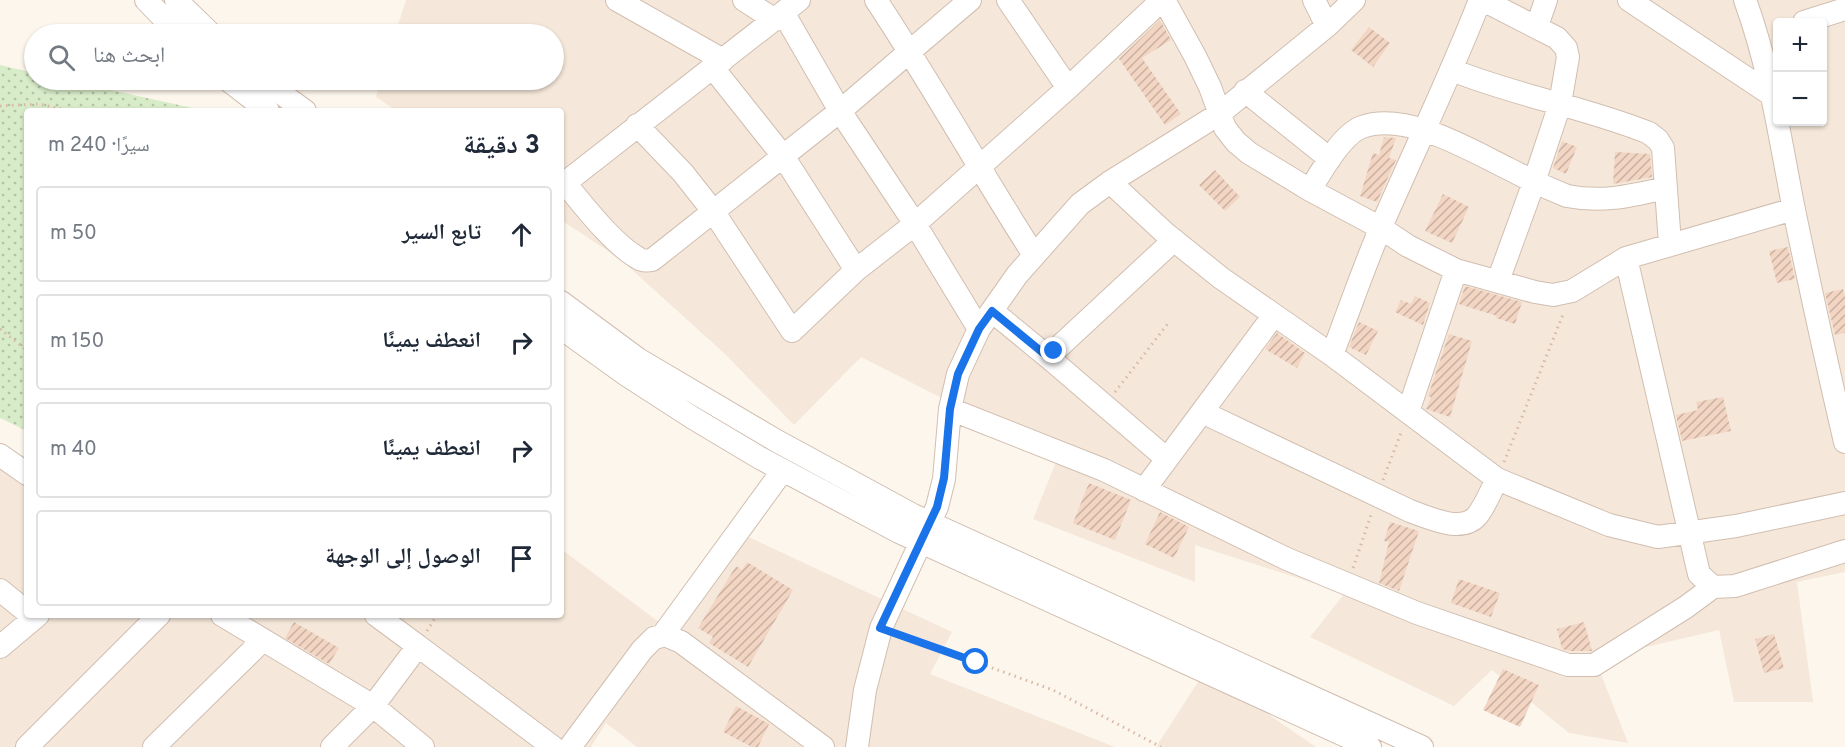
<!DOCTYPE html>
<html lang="ar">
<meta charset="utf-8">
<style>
:root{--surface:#fff;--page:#f6f6f7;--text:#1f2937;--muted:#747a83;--line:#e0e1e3}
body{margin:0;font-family:Overpass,"Noto Naskh Arabic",sans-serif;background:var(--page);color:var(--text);direction:rtl}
.controls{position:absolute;right:18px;top:18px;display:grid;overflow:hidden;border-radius:6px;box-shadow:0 2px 4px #0004}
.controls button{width:54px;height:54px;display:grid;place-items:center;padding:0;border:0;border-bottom:2px solid var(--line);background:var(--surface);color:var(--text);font:30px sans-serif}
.stop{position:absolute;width:18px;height:18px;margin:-14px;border:4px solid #1a73e8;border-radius:50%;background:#fff}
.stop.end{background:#1a73e8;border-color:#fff;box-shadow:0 2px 6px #0008}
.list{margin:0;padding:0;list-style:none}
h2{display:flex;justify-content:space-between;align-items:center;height:78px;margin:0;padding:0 24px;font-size:26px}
h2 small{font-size:20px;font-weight:400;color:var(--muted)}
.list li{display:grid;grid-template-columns:39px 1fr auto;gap:18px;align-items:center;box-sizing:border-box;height:96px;margin:0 12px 12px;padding:0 12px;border:2px solid var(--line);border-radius:6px}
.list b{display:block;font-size:22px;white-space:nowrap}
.list em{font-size:20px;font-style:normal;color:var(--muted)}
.icon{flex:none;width:33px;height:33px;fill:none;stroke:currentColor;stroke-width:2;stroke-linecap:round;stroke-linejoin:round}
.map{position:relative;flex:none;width:1845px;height:747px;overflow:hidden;direction:ltr}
.search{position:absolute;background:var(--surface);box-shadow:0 2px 4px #0004;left:24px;top:24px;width:540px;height:66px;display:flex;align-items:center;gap:15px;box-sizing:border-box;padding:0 21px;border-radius:33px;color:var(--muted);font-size:22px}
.panel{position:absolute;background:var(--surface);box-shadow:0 2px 4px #0004;left:24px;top:108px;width:540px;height:510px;border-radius:6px;direction:rtl}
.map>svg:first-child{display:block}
.residential{fill:#f5e8da;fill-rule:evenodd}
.grass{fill:url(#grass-dots)}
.building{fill:url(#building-hatch)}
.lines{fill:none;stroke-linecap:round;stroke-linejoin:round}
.minor-casing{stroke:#d1beb0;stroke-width:24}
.path{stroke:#d9b8a5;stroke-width:3;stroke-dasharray:1.5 4.5;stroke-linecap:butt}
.minor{stroke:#fff;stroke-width:22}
.route{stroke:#1a73e8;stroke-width:8}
</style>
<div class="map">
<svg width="1845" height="747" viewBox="0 0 1845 747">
<defs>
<pattern id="grass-dots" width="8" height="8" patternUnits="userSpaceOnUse" patternTransform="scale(1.5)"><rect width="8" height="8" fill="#d8ecc9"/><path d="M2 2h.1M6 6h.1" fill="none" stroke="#b4c2a5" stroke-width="1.8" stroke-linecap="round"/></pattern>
<pattern id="building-hatch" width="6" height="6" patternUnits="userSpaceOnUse" patternTransform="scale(1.5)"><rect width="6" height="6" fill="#f3d5c3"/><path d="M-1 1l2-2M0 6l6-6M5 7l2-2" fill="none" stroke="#cab0a1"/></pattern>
</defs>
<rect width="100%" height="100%" fill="#fdf6ec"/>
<path class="residential" d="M406,0H1845V572L1797,582L1813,702H1734L1719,630L1595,659L1628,743L1569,733L1492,670L1454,706L1310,637L1345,593L1195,545V582L1033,519L1058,457L861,357L794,425L725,354L620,259L561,220V111H397L376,97L381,80H554V34H395ZM1778,22H1822V122H1778Z
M0,443L27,458V615H561V549L675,634L742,534L952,632L930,674L1115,747H637L606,723L591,747H0Z
M1205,671L1316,747H1156Z"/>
<path class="grass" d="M0,65L34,73V80H65L197,109L196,111H27V431L0,418Z"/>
<path class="building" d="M1160,20L1171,40L1142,58L1181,114L1165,125L1119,59Z
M1369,27L1390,43L1373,67L1351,50Z
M1384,137L1396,138L1389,158L1396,160L1377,202L1360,196L1373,153L1379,155Z
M1562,141L1577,147L1566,174L1553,168Z
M1615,152L1650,154L1652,177L1613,184Z
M1215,170L1240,197L1225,211L1199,185Z
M1443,194L1469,207L1452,243L1425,231Z
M1788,247L1795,279L1777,283L1769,251Z
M1465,286L1522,302L1515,324L1496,318L1497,316L1459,304Z
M1843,289L1845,297V333L1835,335L1825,293Z
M1415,296L1430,303L1423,325L1395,312L1401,300L1411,304Z
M1359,322L1378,331L1366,355L1349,347Z
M1277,333L1305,353L1297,368L1265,349Z
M1449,334L1472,341L1450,417L1426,409L1431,397L1428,396Z
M1723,397L1731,431L1682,441L1676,415L1698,410L1696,402Z
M1089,483L1131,500L1115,540L1073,523Z
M1160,512L1189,527L1174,558L1145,544Z
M1390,522L1419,531L1399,591L1379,583L1389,542L1384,541Z
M747,562L793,590L748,667L709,643L713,637L698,628L736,566L742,570Z
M1459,579L1500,593L1491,617L1451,603Z
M294,622L339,648L329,664L285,638Z
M1584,622L1592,651H1570L1562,649L1557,629Z
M1774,634L1784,668L1764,673L1755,639Z
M1503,669L1539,685L1520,727L1483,710Z
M736,706L769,724L758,747H752L723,732Z"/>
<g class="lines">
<g class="minor-casing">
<path id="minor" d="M146,0L179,34
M176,0L211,34
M617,0L723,60
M744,0L775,20
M876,0C931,83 980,171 1034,255
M1008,0L1068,88
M1164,0L1195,56L1210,87L1225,128L1236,142L1249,153L1310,190L1381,228L1408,246L1456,270L1535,292L1553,295L1572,291L1626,258L1794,209
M1314,0L1327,26
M1483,0L1557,38L1566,48L1568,57L1560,104L1534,182L1498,281
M1629,0L1772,95
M1745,0C1770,68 1780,139 1794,210C1810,287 1827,365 1845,442
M784,14L840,111L915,224L979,329
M1804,22L1845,9
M1537,26L1546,0
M713,68L783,156L856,270
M1452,70C1516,96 1585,107 1649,133L1658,140L1663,148L1670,244
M228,80L268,111
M263,80L305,111
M1245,91L1330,159
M637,125L683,173L713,211L792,331L856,270L915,224L1068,88L1162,0
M1110,182L1165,233L1221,278L1332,355L1497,479L1609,525L1658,537L1736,526L1845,503
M565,183C584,206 613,244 638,258C642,261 647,261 652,260L840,111L970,0
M561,186L799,0
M1310,190C1321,172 1342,134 1362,127C1406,111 1470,150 1509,169C1528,179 1547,188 1567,196C1603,203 1630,196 1665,188
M1626,258L1699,574L1713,587L1735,586L1845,551
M561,302L638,359L775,440L913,515L1422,747
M992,311L1048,357L1174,240
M561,328L628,376L693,418L760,458L899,532L1370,747
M1332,355C1348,313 1363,269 1381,227C1414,151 1450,77 1480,0
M1048,357L1167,459
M950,409L1104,470L1287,559L1417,613L1568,665H1594L1686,607L1713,587
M1202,412L1410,511C1428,517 1461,534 1477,516C1485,506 1491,491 1497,479
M1408,412L1456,270
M0,455L27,474
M1144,490L1274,315
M0,590L27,612
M222,615L373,706L423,747
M662,636H667L681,642L823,747
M418,646L553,747
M0,647L38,615
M27,747L159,615
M154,747L263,640
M332,747L373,706L418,646L376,615
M570,747L642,650L654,638L662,636L783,470
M857,747L865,690L881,628L937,507L944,479L950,409L958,374L979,329L1017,275L1080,204L1110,182L1219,114L1327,26L1354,0"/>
</g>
<path class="path" d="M0,106L38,104L73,111
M0,329L27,350
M1115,392L1169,322
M1504,462L1564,312
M1383,480L1402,430
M1353,568L1372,512
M427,631L437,615
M896,633L1053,690L1161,747"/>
<use href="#minor" class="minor"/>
</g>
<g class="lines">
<path class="route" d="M976,662L880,628L937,507L944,478L950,409L958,374L979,329L992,311L1048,357L1054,351"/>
</g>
</svg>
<div class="controls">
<button>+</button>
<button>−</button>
</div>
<div class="stop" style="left:976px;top:662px"></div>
<div class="stop end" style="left:1054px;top:351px"></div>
<div class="search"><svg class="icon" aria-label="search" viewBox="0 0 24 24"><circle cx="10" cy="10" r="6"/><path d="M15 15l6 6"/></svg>ابحث هنا</div>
<section class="panel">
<h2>3 دقيقة<small>سيرًا · 240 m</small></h2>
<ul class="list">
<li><svg class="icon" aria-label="ahead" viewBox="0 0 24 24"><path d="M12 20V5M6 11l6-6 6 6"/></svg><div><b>تابع السير</b></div><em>50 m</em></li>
<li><svg class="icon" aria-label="right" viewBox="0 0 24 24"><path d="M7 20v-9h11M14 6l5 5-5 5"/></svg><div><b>انعطف يمينًا</b></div><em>150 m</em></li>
<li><svg class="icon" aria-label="right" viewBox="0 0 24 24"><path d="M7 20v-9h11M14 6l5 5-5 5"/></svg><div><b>انعطف يمينًا</b></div><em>40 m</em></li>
<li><svg class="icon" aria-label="arrive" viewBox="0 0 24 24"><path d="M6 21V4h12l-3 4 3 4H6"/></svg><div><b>الوصول إلى الوجهة</b></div></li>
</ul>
</section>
</div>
